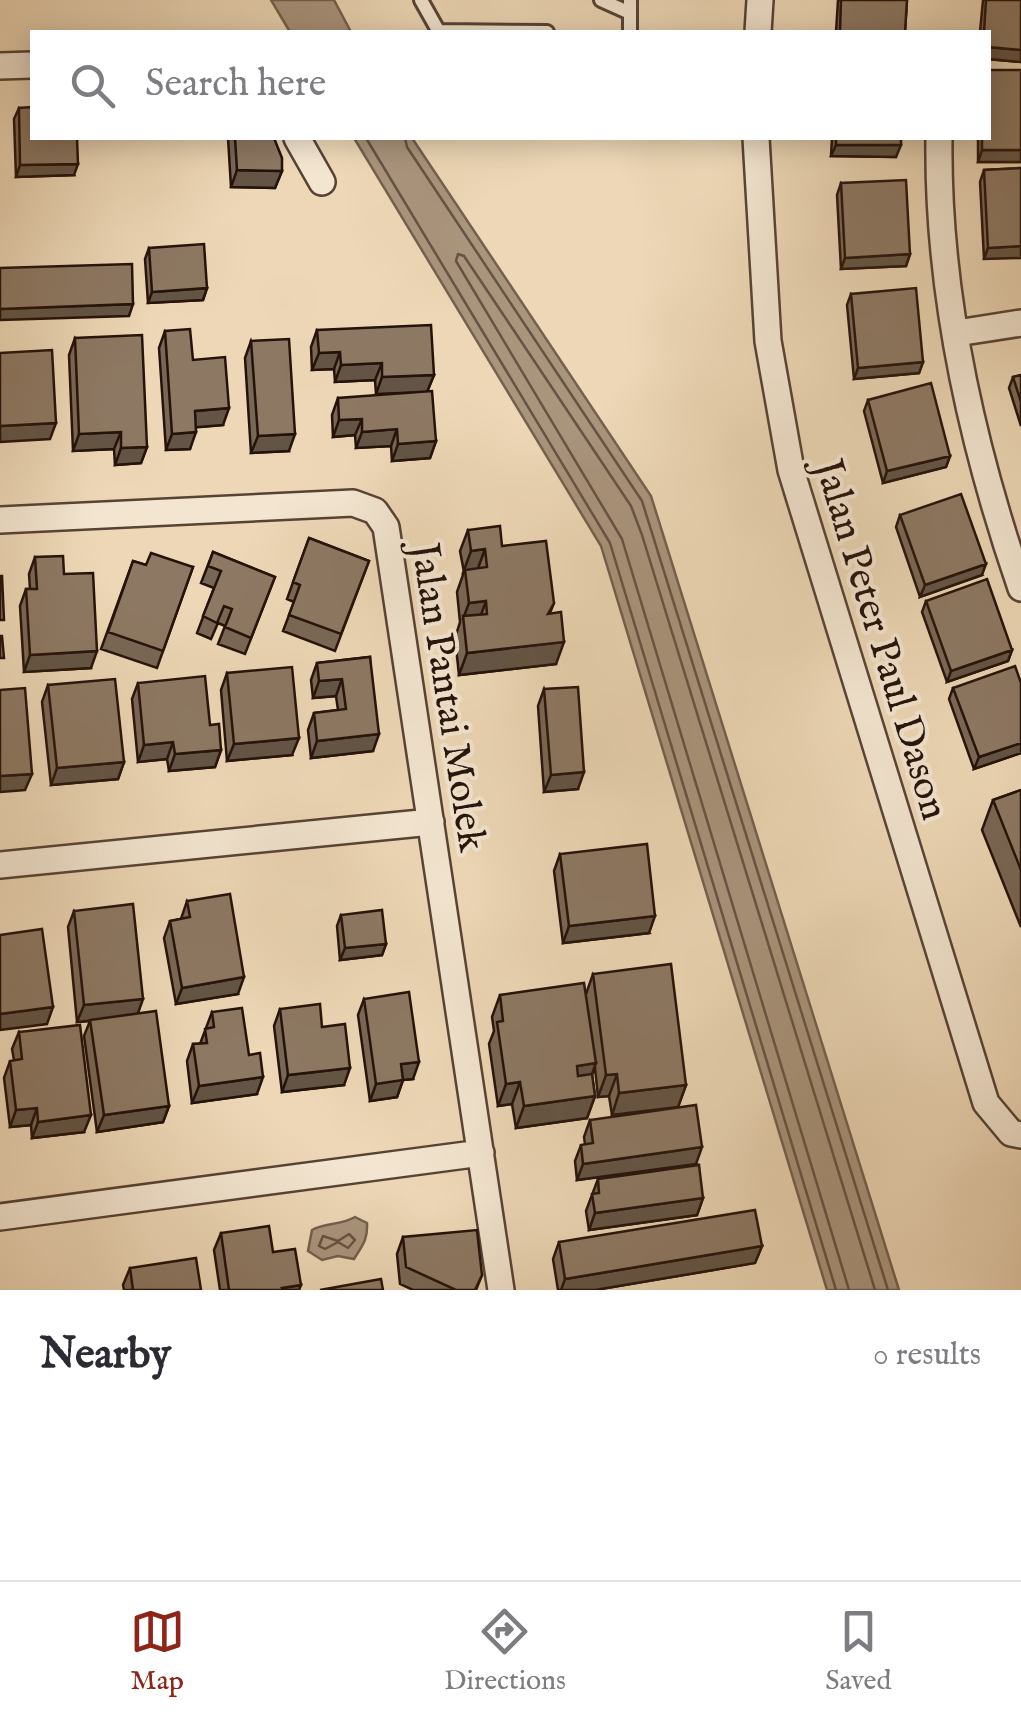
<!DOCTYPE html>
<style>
:root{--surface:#fff;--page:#f2f2f3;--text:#2b2b33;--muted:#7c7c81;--line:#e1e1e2;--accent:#8f2418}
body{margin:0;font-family:"IM FELL English",serif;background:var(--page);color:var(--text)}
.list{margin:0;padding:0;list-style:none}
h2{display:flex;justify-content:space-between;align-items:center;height:130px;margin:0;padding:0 40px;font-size:42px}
h2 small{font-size:32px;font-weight:400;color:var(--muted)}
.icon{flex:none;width:55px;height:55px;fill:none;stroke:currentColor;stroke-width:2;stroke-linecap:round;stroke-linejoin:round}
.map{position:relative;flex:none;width:1021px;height:1290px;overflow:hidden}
.search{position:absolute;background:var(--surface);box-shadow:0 5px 25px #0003;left:30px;right:30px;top:30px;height:110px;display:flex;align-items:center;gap:25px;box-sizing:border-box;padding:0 35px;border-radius:0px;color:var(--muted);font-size:38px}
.sheet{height:290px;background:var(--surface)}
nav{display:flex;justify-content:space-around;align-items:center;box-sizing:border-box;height:140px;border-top:2px solid var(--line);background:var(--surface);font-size:28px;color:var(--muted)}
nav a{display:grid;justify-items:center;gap:5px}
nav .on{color:var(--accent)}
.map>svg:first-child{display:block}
.water{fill:#a9947c;stroke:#74604e;stroke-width:2.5}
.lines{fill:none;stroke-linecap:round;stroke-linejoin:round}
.shore{stroke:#675343;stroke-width:2.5}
.lane-casing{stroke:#574335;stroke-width:18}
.street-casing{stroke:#574335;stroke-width:30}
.lane{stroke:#f3e5d0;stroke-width:12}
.street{stroke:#f3e5d0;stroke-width:25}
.wall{fill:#796755;stroke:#25120a;stroke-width:2.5}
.shaded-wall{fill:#635445;stroke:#25120a;stroke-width:2.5}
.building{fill:#8d7863;stroke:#25120a;stroke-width:2.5}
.labels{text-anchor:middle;stroke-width:8;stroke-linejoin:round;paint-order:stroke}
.street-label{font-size:40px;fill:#25120a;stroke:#f3e5d0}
</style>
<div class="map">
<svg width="1021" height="1290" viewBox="0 0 1021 1290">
<rect width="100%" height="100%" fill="#edd7b6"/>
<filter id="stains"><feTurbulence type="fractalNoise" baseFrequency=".002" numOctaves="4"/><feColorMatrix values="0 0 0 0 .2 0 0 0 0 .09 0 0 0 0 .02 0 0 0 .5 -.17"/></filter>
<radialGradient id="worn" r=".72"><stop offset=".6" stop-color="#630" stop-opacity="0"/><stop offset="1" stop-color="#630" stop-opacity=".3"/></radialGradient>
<path class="water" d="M271,0H334L351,32H290Z
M354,138H412L651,496L899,1290H827L601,546Z
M355,1217L367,1223C368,1240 362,1246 354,1259L338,1256L322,1260L308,1251L312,1230C326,1222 339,1226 355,1217Z"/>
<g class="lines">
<path class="shore" d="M366,138L610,543L836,1290
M405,138L407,147L642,501L888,1290
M349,1234L355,1240L348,1248L338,1242L325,1249L319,1246L323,1236L338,1241Z
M849,1290L622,539L456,261L458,254L464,256L631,506L642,535L875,1290"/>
<g class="lane-casing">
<path id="lane" d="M421,0L439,32
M601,0L630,13
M438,31L547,32
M630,32V0"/>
</g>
<g class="street-casing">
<path id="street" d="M758,32L760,0
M0,66L32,65
M297,138L322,182
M756,138L768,341L791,470L986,1103L1011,1133L1021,1135
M939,138C937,289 972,446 1021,588
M957,333L1021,323
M0,520L353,503L375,511L386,527L501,1290
M0,865L431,822
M0,1217L481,1153"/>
</g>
<use href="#lane" class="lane"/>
<use href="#street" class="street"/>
</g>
<path class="wall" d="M838,0H907L905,32H836Z
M983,0H1021V62L988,59V32H980Z
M1021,70V162H978V138H988Z
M19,108L74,175L16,177L14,119Z
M228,138H274L282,171L275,188L231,187Z
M832,138H901L896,157L831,156Z
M1021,168L984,259L980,182L984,170Z
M841,183L910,254L906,266L841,269L837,195Z
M149,248L207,288L203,300L148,303L145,259Z
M851,294L923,362L919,373L854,379L847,305Z
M317,330L434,375L427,392L376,394L375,380L335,382L334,369L312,370L311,347Z
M165,331L193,360L223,425L196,427L190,449L166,450L159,348Z
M75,338L147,447L141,463L115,465L114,449L73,451L69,355Z
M251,341L289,451L251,453L245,358Z
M1021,375V426L1009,388L1013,377Z
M338,398L436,441L430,458L392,461L391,446L356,448L355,435L333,437L332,415Z
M868,400L950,456L946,467L883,483L864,411Z
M900,515L982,575L920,597L896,527Z
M468,530L502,546L554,603L550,613L556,664L459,675L455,638L460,622L457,592L464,572L460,551Z
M309,538L369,561L335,651L283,631L294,602L287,599Z
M213,552L275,577L245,654L218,644L225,626L218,623L211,639L197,633L214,588L201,583Z
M35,557L64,574L91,668L24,672L20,606L26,589H30L29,574Z
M133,561L146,565L193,567L157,668L101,649Z
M926,601L1012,650L1008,661L947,682L922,612Z
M370,657L373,751L311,758L308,730L314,713L338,710L336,696L313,698L311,680L317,663Z
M227,673L292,755L227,761L221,690Z
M138,683L210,725L221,750L215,767L169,771L167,759L138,762L132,699Z
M1021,683V753L974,769L949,699L953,688Z
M48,685L124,762L118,779L51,785L42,702Z
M544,689L578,789L544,792L538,706Z
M1021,790V927L982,830L993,800Z
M560,854L649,933L563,943L554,871Z
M187,901L238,994L176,1004L164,938L170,921L181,919Z
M74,911L138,1013L169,1106L163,1122L97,1132L84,1036L90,1021L77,1022L68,927Z
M341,915L386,944L382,955L340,960L337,926Z
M593,974L686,1085L678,1107L612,1115L609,1096L598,1097L595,1068L592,1075L595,1096L587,1118L516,1128L512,1104L498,1106L489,1044L494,1031L492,1017L500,995L586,994Z
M364,999L413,1079L403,1080L397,1097L370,1101L358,1015Z
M280,1009L322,1027L344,1085L282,1092L274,1026Z
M212,1012L249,1055L257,1094L192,1103L187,1061L193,1044H200Z
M19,1032L84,1132L32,1138L31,1125L10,1127L4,1078L10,1061L14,1060L12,1049Z
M590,1120L696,1164L577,1180L575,1161L581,1145L585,1144L584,1137Z
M598,1179L703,1198L697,1215L589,1230L586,1211Z
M221,1233L273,1252L299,1290H220L214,1250Z
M403,1237L482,1275L476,1290H413L400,1284L397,1254Z
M559,1242L762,1246L755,1263L595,1290H558L553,1259Z
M130,1268L201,1290H124L123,1285Z"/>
<path class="shaded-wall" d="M988,47L1021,50V62L988,59Z
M836,145H901L896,157L831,156Z
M982,150H1021V162H978Z
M78,164L74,175L16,177L20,165Z
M237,170L282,171L275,188L231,187Z
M1021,246V258L984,259L988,248Z
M910,254L906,266L841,269L845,258Z
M207,288L203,300L148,303L152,292Z
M133,304L129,316L0,320V309Z
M340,352L334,369L312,370L319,353Z
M923,362L919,373L854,379L858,368Z
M382,363L375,380L335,382L341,365Z
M434,375L427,392L376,394L382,377Z
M229,408L223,425L188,428L195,411Z
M362,419L355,435L333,437L339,420Z
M56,423L50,439L0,442V426Z
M397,429L391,446L356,448L362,432Z
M121,432L114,449L73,451L79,434Z
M196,432L190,449L166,450L172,434Z
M295,434L289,451L251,453L258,436Z
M436,441L430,458L392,461L398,444Z
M147,447L141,463L115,465L121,448Z
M950,456L946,467L883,483L887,471Z
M485,549L477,571L463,573L471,551Z
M986,564L982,575L920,597L925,585Z
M486,601L478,623L463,619L469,603Z
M564,642L556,664L459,675L467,653Z
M1012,650L1008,661L947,682L951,671Z
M97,651L91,668L24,672L30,655Z
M342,679L336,696L313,698L319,681Z
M379,734L373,751L311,758L317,741Z
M299,738L292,755L227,761L234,744Z
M173,742L167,759L138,762L144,745Z
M1021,743V753L974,769L979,757Z
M221,750L215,767L169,771L175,754Z
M124,762L118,779L51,785L57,768Z
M584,772L578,789L544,792L551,775Z
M32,774L25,790L0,792V776Z
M655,916L649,933L563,943L569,926Z
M386,944L382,955L340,960L345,948Z
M244,977L238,994L176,1004L182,988Z
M143,999L137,1016L77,1022L84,1005Z
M53,1007L47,1024L0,1030V1014Z
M419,1062L413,1079L403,1080L397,1097L370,1101L376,1084L401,1064Z
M596,1063L588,1085L569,1088L577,1066Z
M350,1068L344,1085L282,1092L288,1075Z
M617,1074L609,1096L598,1097L606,1075Z
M263,1077L257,1094L192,1103L199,1086Z
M520,1082L512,1104L498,1106L506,1084Z
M686,1085L678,1107L612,1115L619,1093Z
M595,1096L587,1118L516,1128L524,1106Z
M169,1106L163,1122L97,1132L104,1115Z
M37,1108L31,1125L10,1127L16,1110Z
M91,1115L84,1132L32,1138L38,1122Z
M702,1147L696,1164L577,1180L583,1164Z
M703,1198L697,1215L589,1230L595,1213Z
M762,1246L755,1263L595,1290H561L565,1279Z
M301,1285L299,1290H282V1288Z"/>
<path class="building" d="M841,0H907L905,32H840Z
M986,0H1021V50L988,47V32H984Z
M988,70H1021V150H982V138H988Z
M32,107V138H77L78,164L20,165L19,108Z
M235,138H274L282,158V171L237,170Z
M836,138H901V145H836Z
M1021,168V246L988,248L984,170Z
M906,180L910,254L845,258L841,183Z
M204,244L207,288L152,292L149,248Z
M132,264L133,304L0,309V268Z
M916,288L923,362L858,368L851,294Z
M431,325L434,375L382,377V363L341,365L340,352L319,353L317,330Z
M190,329L193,360L225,357L229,408L195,411L196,432L172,434L165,331Z
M142,335L147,447L121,448V432L79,434L75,338Z
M289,339L295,434L258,436L251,341Z
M52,350L56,423L0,426V353Z
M1021,375V402L1013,377Z
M931,383L950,456L887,471L868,400Z
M432,391L436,441L398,444L397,429L362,432V419L339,420L338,398Z
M961,494L986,564L925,585L900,515Z
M500,526L502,546L546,541L554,603L548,614L561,612L564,642L467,653L463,616L487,614L486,601L469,603L465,570L487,567L485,549L471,551L468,530Z
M309,538L369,561L341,634L289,615L300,585L293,582Z
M213,552L275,577L251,638L225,627L232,609L224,606L217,623L203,616L221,571L208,566Z
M151,553L193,567L163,651L108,632L133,561L146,565Z
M63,556L64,574L93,573L97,651L30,655L26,589H37L35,557Z
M0,576H2L4,620H0Z
M987,579L1012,650L951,671L926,601Z
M0,636H2L4,658H0Z
M370,657L379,734L317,741L314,713L346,709L342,679L319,681L317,663Z
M1015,666L1021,683V743L979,757L953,688Z
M292,667L299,738L234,744L227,673Z
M205,676L210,725L219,724L221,750L175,754L173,742L144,745L138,683Z
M115,679L124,762L57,768L48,685Z
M578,687L584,772L551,775L544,689Z
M25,688L32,774L0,776V690Z
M1021,790V870L993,800Z
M647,844L655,916L569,926L560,854Z
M230,894L244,977L182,988L170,921L190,917L187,901Z
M133,904L143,999L84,1005L74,911Z
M382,910L386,944L345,948L341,915Z
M42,929L53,1007L0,1014V935Z
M671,964L686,1085L619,1093L617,1074L606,1075L593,974Z
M584,983L596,1063L577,1066L578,1076L592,1074L595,1096L524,1106L520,1082L506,1084L497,1022L503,1021L500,995Z
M409,992L419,1062L401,1064L403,1080L376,1084L364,999Z
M320,1004L322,1027L345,1024L350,1068L288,1075L280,1009Z
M242,1008L249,1055L260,1053L263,1077L199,1086L193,1044L207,1043L205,1029L214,1027L212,1012Z
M156,1011L169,1106L104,1115L90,1020Z
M80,1025L91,1115L38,1122L37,1108L16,1110L10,1061L22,1059L19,1032Z
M696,1105L702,1147L583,1164L581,1145L593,1143L590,1120Z
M699,1165L703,1198L595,1213L592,1194L599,1193L598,1179Z
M755,1210L762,1246L565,1279L559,1242Z
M269,1226L273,1252L295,1249L301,1285L282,1288L283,1290H229L221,1233Z
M477,1230L482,1275L475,1290H456L406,1267L403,1237Z
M196,1258L201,1290H133L130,1268Z
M381,1279L383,1290H320Z"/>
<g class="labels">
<g class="street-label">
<text transform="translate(883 639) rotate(73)" y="14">Jalan Peter Paul Dason</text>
<text transform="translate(450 697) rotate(81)" y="14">Jalan Pantai Molek</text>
</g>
</g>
<rect width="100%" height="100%" filter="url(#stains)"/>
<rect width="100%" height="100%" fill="url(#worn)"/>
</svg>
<div class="search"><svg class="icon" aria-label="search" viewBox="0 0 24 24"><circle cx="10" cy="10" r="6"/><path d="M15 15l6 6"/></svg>Search here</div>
</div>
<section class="sheet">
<h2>Nearby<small>0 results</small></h2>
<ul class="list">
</ul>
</section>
<nav>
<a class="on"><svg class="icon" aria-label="map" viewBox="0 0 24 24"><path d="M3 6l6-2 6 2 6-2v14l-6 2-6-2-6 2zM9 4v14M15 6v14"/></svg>Map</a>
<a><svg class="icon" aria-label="directions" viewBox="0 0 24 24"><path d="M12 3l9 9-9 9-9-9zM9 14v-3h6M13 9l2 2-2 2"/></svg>Directions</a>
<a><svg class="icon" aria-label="saved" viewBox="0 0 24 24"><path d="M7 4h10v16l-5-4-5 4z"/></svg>Saved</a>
</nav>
